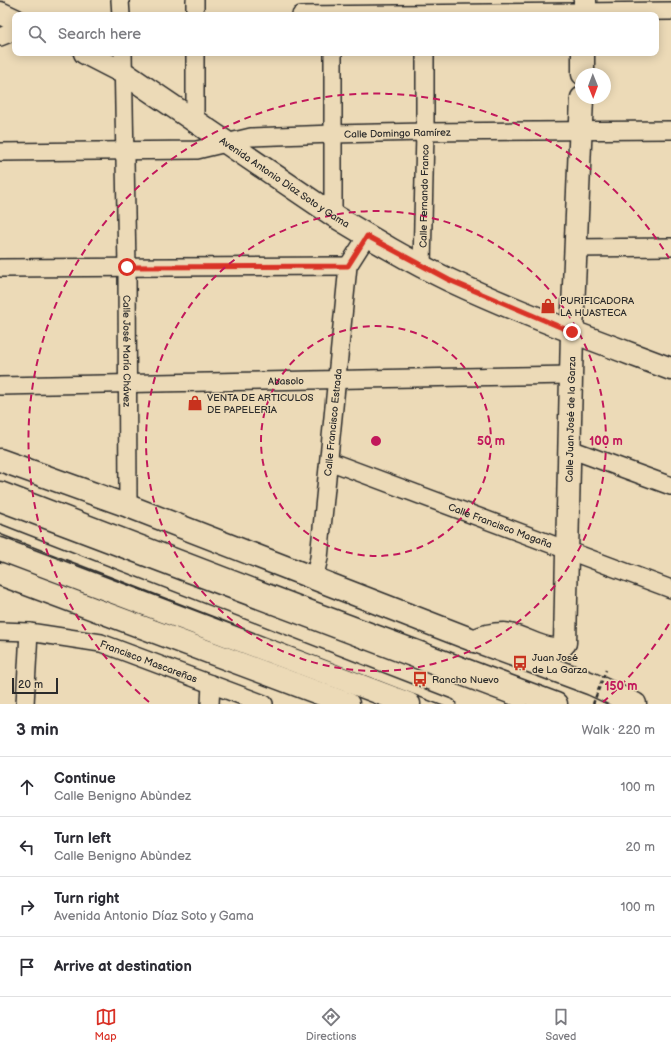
<!DOCTYPE html>
<meta charset="utf-8">
<style>
:root{--surface:#fff;--page:#f7f7f7;--text:#2b2b33;--muted:#7c7c81;--line:#e1e1e2;--accent:#d93025}
body{margin:0;font-family:"Balsamiq Sans",sans-serif;background:var(--page);color:var(--text)}
.compass{position:absolute;left:575px;top:68px;width:36px;height:36px;border-radius:50%;background:var(--surface);box-shadow:0 2px 10px #0003;rotate:179deg}
.scale{position:absolute;left:12px;bottom:10px;width:46px;box-sizing:border-box;padding-left:4px;border:2px solid #2b2b2b;border-top:0;font-size:11px;line-height:14px;white-space:nowrap;color:#2b2b2b;-webkit-text-stroke:3px #ecdab7;paint-order:stroke}
.stop{position:absolute;width:12px;height:12px;margin:-9px;border:3px solid #d93025;border-radius:50%;background:#fff}
.stop.end{background:#d93025;border-color:#fff;box-shadow:0 1px 4px #0008}
.list{margin:0;padding:0;list-style:none}
h2{display:flex;justify-content:space-between;align-items:center;height:52px;margin:0;padding:0 16px;font-size:17px}
h2 small{font-size:13px;font-weight:400;color:var(--muted)}
.list li{display:grid;grid-template-columns:26px 1fr auto;gap:12px;align-items:center;box-sizing:border-box;height:60px;padding:0 16px;border-top:1px solid var(--line)}
.list b{display:block;font-size:15px;white-space:nowrap}
.list p{margin:0;font-size:13px;white-space:nowrap;color:var(--muted)}
.list em{font-size:13px;font-style:normal;color:var(--muted)}
.icon{flex:none;width:22px;height:22px;fill:none;stroke:currentColor;stroke-width:2;stroke-linecap:round;stroke-linejoin:round}
.map{position:relative;flex:none;width:671px;height:704px;overflow:hidden}
.search{position:absolute;background:var(--surface);box-shadow:0 2px 10px #0003;left:12px;right:12px;top:12px;height:44px;display:flex;align-items:center;gap:10px;box-sizing:border-box;padding:0 14px;border-radius:8px;color:var(--muted);font-size:15px}
.sheet{height:292px;background:var(--surface)}
nav{display:flex;justify-content:space-around;align-items:center;box-sizing:border-box;height:56px;border-top:1px solid var(--line);background:var(--surface);font-size:11px;color:var(--muted)}
nav a{display:grid;justify-items:center;gap:2px}
nav .on{color:var(--accent)}
.map>svg:first-child{display:block}
.lines{fill:none;stroke-linecap:round;stroke-linejoin:round}
.lane-casing{stroke:#2b2b2b;stroke-width:11}
.street-casing{stroke:#2b2b2b;stroke-width:20}
.secondary-casing{stroke:#2b2b2b;stroke-width:25}
.highway-casing{stroke:#2b2b2b;stroke-width:25}
.lane{stroke:#ecdab7;stroke-width:8}
.street{stroke:#ecdab7;stroke-width:17}
.secondary{stroke:#ecdab7;stroke-width:22}
.highway{stroke:#ecdab7;stroke-width:22}
.path-bridge{stroke:#2b2b2b;stroke-width:2.5;stroke-dasharray:4 3;stroke-linecap:butt}
.route{stroke:#d93025;stroke-width:5}
.ring{fill:none;stroke:#c2185b;stroke-width:2;stroke-dasharray:7 5}
.labels{text-anchor:middle;stroke-width:3;stroke-linejoin:round;paint-order:stroke}
.street-label{font-size:10px;fill:#2b2b2b;stroke:#ecdab7}
.poi-label{font-size:10px;fill:#2b2b2b;stroke:#ecdab7;text-anchor:start}
.centre{fill:#c2185b;stroke:#ecdab7;stroke-width:2}
.ring-label{font-size:12px;text-anchor:middle;font-weight:bold;fill:#c2185b;stroke:#ecdab7;stroke-width:3;stroke-linejoin:round;paint-order:stroke}
</style>
<div class="map">
<svg width="671" height="704" viewBox="0 0 671 704">
<rect width="100%" height="100%" fill="#ecdab7"/>
<filter id="ink" filterUnits="userSpaceOnUse"><feTurbulence type="fractalNoise" baseFrequency=".025" numOctaves="2"/><feDisplacementMap in="SourceGraphic" scale="8" xChannelSelector="R" yChannelSelector="G"/><feConvolveMatrix kernelMatrix="1 2 1 2 8 2 1 2 1" color-interpolation-filters="sRGB"/></filter>
<g filter="url(#ink)">
<g class="lines">
<g class="lane-casing">
<path id="lane" d="M0,507L522,704
M0,529L451,704"/>
</g>
<g class="street-casing">
<g id="street">
<path d="M120,0L121,15"/>
<path d="M195,0V15"/>
<path d="M301,15L671,11"/>
<path d="M0,37L15,31"/>
<path id="s1" d="M123,53L127,267L128,506"/>
<path d="M195,53V121"/>
<path d="M333,53V215"/>
<path id="s2" d="M0,152L197,150L251,137L333,134L425,132L671,130"/>
<path d="M576,248L671,247"/>
<path id="s3" d="M422,266L425,132V53"/>
<path d="M0,268L348,266"/>
<path id="s4" d="M0,386L571,375"/>
<path d="M570,449L671,486"/>
<path id="s5" d="M329,461L671,589"/>
<path id="s6" d="M314,579L319,558L348,266L367,236"/>
<path id="s7" d="M0,631L29,632L101,643L264,704"/>
<path d="M25,704L29,632"/>
<path d="M210,704L211,684"/>
</g>
</g>
<g class="secondary-casing">
<g id="secondary">
<path d="M0,13L15,20"/>
<path d="M585,15V0"/>
<path id="s8" d="M85,53L124,73L333,215C371,238 409,261 449,280C521,314 597,341 671,369"/>
<path d="M583,74V53"/>
<path d="M0,460L128,506L465,637L592,684L635,704"/>
<path d="M0,574L348,704"/>
<path id="s9" d="M474,641C483,636 494,634 504,634C521,634 553,660 565,643L572,332L582,98"/>
</g>
</g>
<g class="highway-casing">
<path id="highway" d="M0,493L313,613L556,704
M0,549L409,704"/>
</g>
<use href="#lane" class="lane"/>
<use href="#street" class="street"/>
<use href="#secondary" class="secondary"/>
<use href="#highway" class="highway"/>
<path class="path-bridge" d="M593,704L606,670"/>
</g>
</g>
<g class="lines" filter="url(#ink)">
<path class="route" d="M127,267L348,266L367,236L449,280L572,332"/>
</g>
<g class="ring">
<circle cx="376" cy="441" r="115"/>
<circle cx="376" cy="441" r="230"/>
<path d="M669 624A346 346 0 0 1 603 702M149 702A346 346 0 1 1 669 258"/>
</g>
<defs>
<g id="shop-bare" transform="scale(1.2)"><path d="M-5-2.5h2.3a2.7 3.5 0 0 1 5.4 0H5L5.5 6h-11ZM-1.5-2.5h3a1.5 2.3 0 0 0-3 0Z" fill="#c8321e" stroke="#ecdab7" stroke-width="2.5" paint-order="stroke"/></g>
<g id="bus-bare" transform="scale(1.2)"><path d="M-5-6H5V4H4V6H2V4H-2V6H-4V4H-5ZM-3.5-4V0h7V-4ZM-3.5 1.2v1.5H-2V1.2ZM2 1.2v1.5H3.5V1.2Z" fill="#c8321e" stroke="#ecdab7" stroke-width="2.5" paint-order="stroke"/></g>
</defs>
<g fill-rule="evenodd">
<use href="#shop-bare" x="548" y="306"/>
<use href="#shop-bare" x="195" y="403"/>
<use href="#bus-bare" x="520" y="663"/>
<use href="#bus-bare" x="420" y="679"/>
</g>
<g class="labels">
<g class="street-label">
<text dy="4" stroke="none"><textPath href="#s2" startOffset="399">Calle Domingo Ramírez</textPath></text>
<text dy="4" stroke="none"><textPath href="#s8" startOffset="238">Avenida Antonio Díaz Soto y Gama</textPath></text>
<text dy="4" stroke="none"><textPath href="#s3" startOffset="70">Calle Fernando Franco</textPath></text>
<text dy="4" stroke="none"><textPath href="#s1" startOffset="298">Calle José María Chávez</textPath></text>
<text dy="4" stroke="none"><textPath href="#s4" startOffset="286">Abasolo</textPath></text>
<text dy="4" stroke="none"><textPath href="#s9" startOffset="320">Calle Juan José de la Garza</textPath></text>
<text dy="4" stroke="none"><textPath href="#s6" startOffset="158">Calle Francisco Estrada</textPath></text>
<text dy="4" stroke="none"><textPath href="#s5" startOffset="183">Calle Francisco Magaña</textPath></text>
<text dy="4" stroke="none"><textPath href="#s7" startOffset="153">Francisco Mascareñas</textPath></text>
</g>
<g class="poi-label">
<text x="560" y="304">PURIFICADORA<tspan x="560" dy="12">LA HUASTECA</tspan></text>
<text x="207" y="401">VENTA DE ARTICULOS<tspan x="207" dy="12">DE PAPELERIA</tspan></text>
<text x="532" y="661">Juan José<tspan x="532" dy="12">de La Garza</tspan></text>
<text x="432" y="683">Rancho Nuevo</text>
</g>
</g>
<circle cx="376" cy="441" r="6" class="centre"/>
<g class="ring-label">
<text x="491" y="445">50 m</text>
<text x="606" y="445">100 m</text>
<text x="621" y="690">150 m</text>
</g>
</svg>
<svg class="compass" viewBox="-18 -18 36 36"><path d="M0-13l5 13h-10z" fill="#e53935"/><path d="M0 13l5-13h-10z" fill="#7c7c81"/></svg>
<div class="scale">20 m</div>
<div class="stop" style="left:127px;top:267px"></div>
<div class="stop end" style="left:572px;top:332px"></div>
<div class="search"><svg class="icon" aria-label="search" viewBox="0 0 24 24"><circle cx="10" cy="10" r="6"/><path d="M15 15l6 6"/></svg>Search here</div>
</div>
<section class="sheet">
<h2>3 min<small>Walk · 220 m</small></h2>
<ul class="list">
<li><svg class="icon" aria-label="ahead" viewBox="0 0 24 24"><path d="M12 20V5M6 11l6-6 6 6"/></svg><div><b>Continue</b><p>Calle Benigno Abùndez</p></div><em>100 m</em></li>
<li><svg class="icon" aria-label="left" viewBox="0 0 24 24"><path d="M17 20v-9H6M10 6l-5 5 5 5"/></svg><div><b>Turn left</b><p>Calle Benigno Abùndez</p></div><em>20 m</em></li>
<li><svg class="icon" aria-label="right" viewBox="0 0 24 24"><path d="M7 20v-9h11M14 6l5 5-5 5"/></svg><div><b>Turn right</b><p>Avenida Antonio Díaz Soto y Gama</p></div><em>100 m</em></li>
<li><svg class="icon" aria-label="arrive" viewBox="0 0 24 24"><path d="M6 21V4h12l-3 4 3 4H6"/></svg><div><b>Arrive at destination</b></div></li>
</ul>
</section>
<nav>
<a class="on"><svg class="icon" aria-label="map" viewBox="0 0 24 24"><path d="M3 6l6-2 6 2 6-2v14l-6 2-6-2-6 2zM9 4v14M15 6v14"/></svg>Map</a>
<a><svg class="icon" aria-label="directions" viewBox="0 0 24 24"><path d="M12 3l9 9-9 9-9-9zM9 14v-3h6M13 9l2 2-2 2"/></svg>Directions</a>
<a><svg class="icon" aria-label="saved" viewBox="0 0 24 24"><path d="M7 4h10v16l-5-4-5 4z"/></svg>Saved</a>
</nav>
